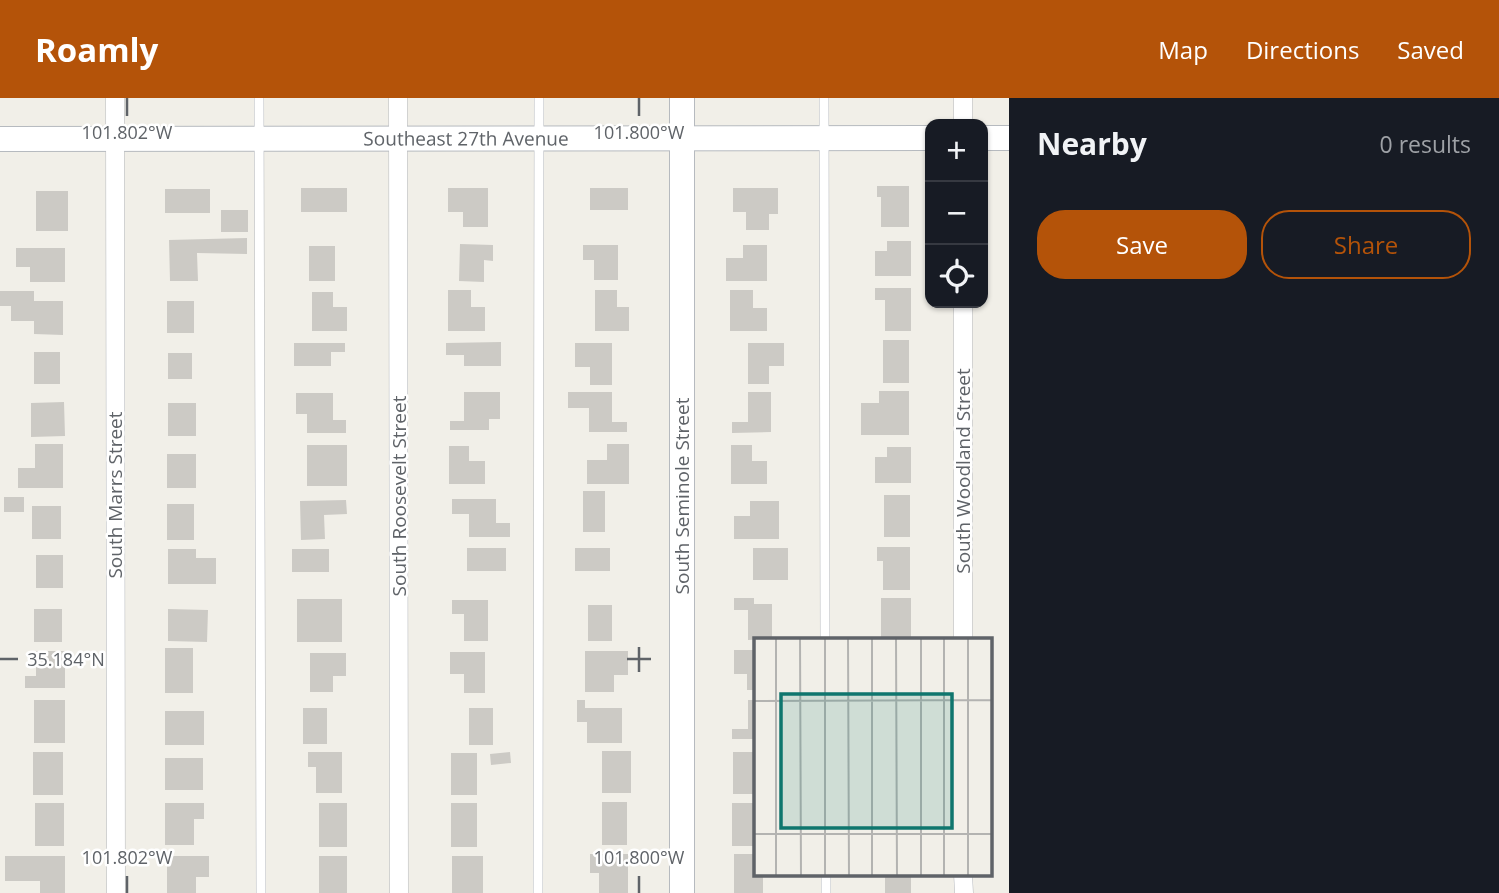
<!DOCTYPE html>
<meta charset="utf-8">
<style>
:root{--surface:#171b24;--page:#242831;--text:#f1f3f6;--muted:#9ea1a6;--line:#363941;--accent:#b45309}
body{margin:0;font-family:"Open Sans",sans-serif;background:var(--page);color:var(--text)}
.controls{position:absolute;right:21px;top:21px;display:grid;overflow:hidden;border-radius:14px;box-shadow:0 2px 5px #0004}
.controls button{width:63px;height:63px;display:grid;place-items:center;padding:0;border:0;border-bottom:2px solid var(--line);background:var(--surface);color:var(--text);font:35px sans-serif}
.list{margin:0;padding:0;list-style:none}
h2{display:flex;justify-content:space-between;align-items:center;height:91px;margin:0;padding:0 28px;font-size:30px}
h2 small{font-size:23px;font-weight:400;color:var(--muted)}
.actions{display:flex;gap:14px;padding:21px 28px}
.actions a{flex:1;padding:16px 0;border:2px solid var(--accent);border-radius:28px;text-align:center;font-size:24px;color:var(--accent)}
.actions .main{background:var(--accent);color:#fff}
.icon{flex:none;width:38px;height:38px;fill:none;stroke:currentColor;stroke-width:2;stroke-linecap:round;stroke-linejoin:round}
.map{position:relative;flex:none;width:1009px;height:795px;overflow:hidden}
header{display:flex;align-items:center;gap:42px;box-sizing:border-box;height:98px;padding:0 35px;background:var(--accent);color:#fff}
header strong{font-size:33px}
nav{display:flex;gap:38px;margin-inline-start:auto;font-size:24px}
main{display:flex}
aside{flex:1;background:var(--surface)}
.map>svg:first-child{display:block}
.building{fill:#cccac5}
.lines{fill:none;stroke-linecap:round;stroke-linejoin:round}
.lane-casing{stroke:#b5b8bc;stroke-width:10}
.street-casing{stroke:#b5b8bc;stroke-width:19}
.secondary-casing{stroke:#b6babf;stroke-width:26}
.lane{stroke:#fff;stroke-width:9}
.street{stroke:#fff;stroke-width:18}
.secondary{stroke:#fff;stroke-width:24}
.ticks{fill:none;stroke:#5f6368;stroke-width:2.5}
.labels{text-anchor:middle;stroke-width:5;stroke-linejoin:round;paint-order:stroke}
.street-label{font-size:19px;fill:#5f6368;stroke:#fff}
.inset-road{fill:none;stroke:#b3b3b1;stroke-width:2}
.view{fill:#0f766e;fill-opacity:0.15;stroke:#0f766e;stroke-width:3.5}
.inset-edge{fill:none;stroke:#5f6368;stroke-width:3.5}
.ticks-label{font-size:18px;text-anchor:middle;fill:#5f6368;stroke:#fff;stroke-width:5;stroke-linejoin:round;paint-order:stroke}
</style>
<header>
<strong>Roamly</strong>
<nav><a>Map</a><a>Directions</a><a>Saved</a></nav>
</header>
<main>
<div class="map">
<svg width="1009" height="795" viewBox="0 0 1009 795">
<rect width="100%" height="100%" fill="#f1efe8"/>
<path class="building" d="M877,88H909V129H881V99H877Z
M301,90H347V114H301Z
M448,90H488V129H463V114H448Z
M590,90H628V112H590Z
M733,90H778V116H769V132H746V114H733Z
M165,91H210V115H165Z
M36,93H68V133H36Z
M221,112H248V134H221Z
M247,140V156L197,155L198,183H170L169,142Z
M887,143H911V178H875V153H887Z
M460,146L493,147V163L484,162V184L459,183Z
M583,147H618V182H594V162H583Z
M743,147H767V183H726V160H743Z
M309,148H335V183H309Z
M16,150H65V184H30V169H16Z
M875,190H911V233H885V202H875Z
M448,192H471V209H485V233H448Z
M595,192H617V209H629V233H595Z
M730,192H753V210H767V233H730Z
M0,193H34V203H63V237L34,236V223H11V208H0Z
M312,194H333V209H347V233H312Z
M167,203H194V235H167Z
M883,242H909V285H883Z
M501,244V268H464V257H446V245Z
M294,245H345V254H331V268H294Z
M575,245H612V287H590V269H575Z
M748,245H784V268H769V286H748Z
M34,254H60V286H34Z
M168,255H192V281H168Z
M879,293H909V337H861V305H879Z
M464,294H500V321H489V332H450V323H464Z
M568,294H612V324H627V334H589V310H568Z
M748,294H771V334L732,335V324H748Z
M296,295H333V322H346V335H307V316H296Z
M64,304L65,338L31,339V305Z
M168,305H196V338H168Z
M35,346H63V390H18V370H35Z
M607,346H629V386H587V362H607Z
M307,347H347V388H307Z
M731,347H752V363H767V386H731Z
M449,348H469V363H485V386H449Z
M887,349H911V385H875V359H887Z
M167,356H196V390H167Z
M583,393H605V434H583Z
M884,397H910V439H884Z
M4,399H24V414H4Z
M452,401H496V425H510V439H469V416H452Z
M346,402L347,416L324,417L325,441L301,442L300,403Z
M750,403H779V441H734V418H750Z
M167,406H194V442H167Z
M32,408H61V441H32Z
M877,449H910V492H883V463H877Z
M467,450H506V473H467Z
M575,450H610V473H575Z
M753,450H788V482H753Z
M168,451H196V460H216V486H168Z
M292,451H329V474H292Z
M36,457H63V490H36Z
M734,500H754V506H772V541L748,542V512H734Z
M881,500H911V541H881Z
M297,501H342V544H297Z
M452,502H488V543H464V516H452Z
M588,507H612V543H588Z
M34,511H62V544H34Z
M168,511L208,512L207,544L168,543Z
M165,550H193V595H165Z
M734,552H755V592H747V576H734Z
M36,553H65V590H25V578H36Z
M585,553H628V577H614V594H585Z
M450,554H485V595H464V576H450Z
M310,555H346V578H333V594H310Z
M34,602H65V645H34Z
M577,602H585V610H622V645H587V624H577Z
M748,602H755V641H732V631H748Z
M303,610H327V646H303Z
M469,610H493V647H469Z
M165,613H204V647H165Z
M602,653H631V695H602Z
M33,654H63V697H33Z
M308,654H342V695H316V669H308Z
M510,654L511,665L491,667L490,656Z
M733,654H755V696H733Z
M451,655H477V697H451Z
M165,660H203V692H165Z
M602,704H627V747H602Z
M35,705H64V748H35Z
M165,705H204V721H194V747H165Z
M319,705H347V749H319Z
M451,705H477V749H451Z
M732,705H755V748H732Z
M590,756H628V795H599V775H590Z
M734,756H755V776H763V795H734Z
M5,758H65V795H40V783H5Z
M167,758H209V779H196V795H167Z
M319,758H347V795H319Z
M452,758H483V795H452Z
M885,776H911V795H885Z"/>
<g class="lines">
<g class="lane-casing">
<path id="lane" d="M259,0L261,795
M824,0L825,541
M826,776V795
M538,795L539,0"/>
</g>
<g class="street-casing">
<path id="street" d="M115,0L116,795
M398,0L399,795
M963,26V0
M963,205V541
M963,776L964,795"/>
</g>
<g class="secondary-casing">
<g id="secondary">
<path d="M983,40H1009"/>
<path id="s1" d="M0,41L930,40"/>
<path d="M682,795V0"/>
</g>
</g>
<use href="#lane" class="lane"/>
<use href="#street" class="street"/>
<use href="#secondary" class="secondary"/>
</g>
<path class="ticks" d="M127,0V18M639,0V18M639,549V574M0,561H18M627,561H651M127,778V795M639,778V795"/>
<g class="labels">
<g class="street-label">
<text dy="7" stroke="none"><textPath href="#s1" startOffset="466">Southeast 27th Avenue</textPath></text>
<text transform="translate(963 373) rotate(-90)" y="7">South Woodland Street</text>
<text transform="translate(115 397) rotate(-90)" y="7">South Marrs Street</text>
<text transform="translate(399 398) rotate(-90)" y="7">South Roosevelt Street</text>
<text transform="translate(682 398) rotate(-90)" y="7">South Seminole Street</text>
</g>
</g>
<g transform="translate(754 540)">
<rect width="238" height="238" fill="#f1efe8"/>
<path class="inset-road" d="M22,0V238M46,0L47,238M71,0V238M94,0L95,238M118,0V238M142,0L143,238M167,0V238M190,0V238M214,0V238M0,63L238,62M0,196H238M238,238V6"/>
<path class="view" d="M27,56H198V190H27Z"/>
<rect width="238" height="238" class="inset-edge"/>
</g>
<g class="ticks-label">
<text x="127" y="41">101.802°W</text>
<text x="639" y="41">101.800°W</text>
<text x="66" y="568">35.184°N</text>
<text x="127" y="766">101.802°W</text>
<text x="639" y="766">101.800°W</text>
</g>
</svg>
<div class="controls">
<button>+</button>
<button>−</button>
<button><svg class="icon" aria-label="locate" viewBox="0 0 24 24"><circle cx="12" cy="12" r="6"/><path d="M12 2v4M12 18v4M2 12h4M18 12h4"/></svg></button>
</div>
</div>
<aside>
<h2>Nearby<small>0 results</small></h2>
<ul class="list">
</ul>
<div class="actions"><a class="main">Save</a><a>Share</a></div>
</aside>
</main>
